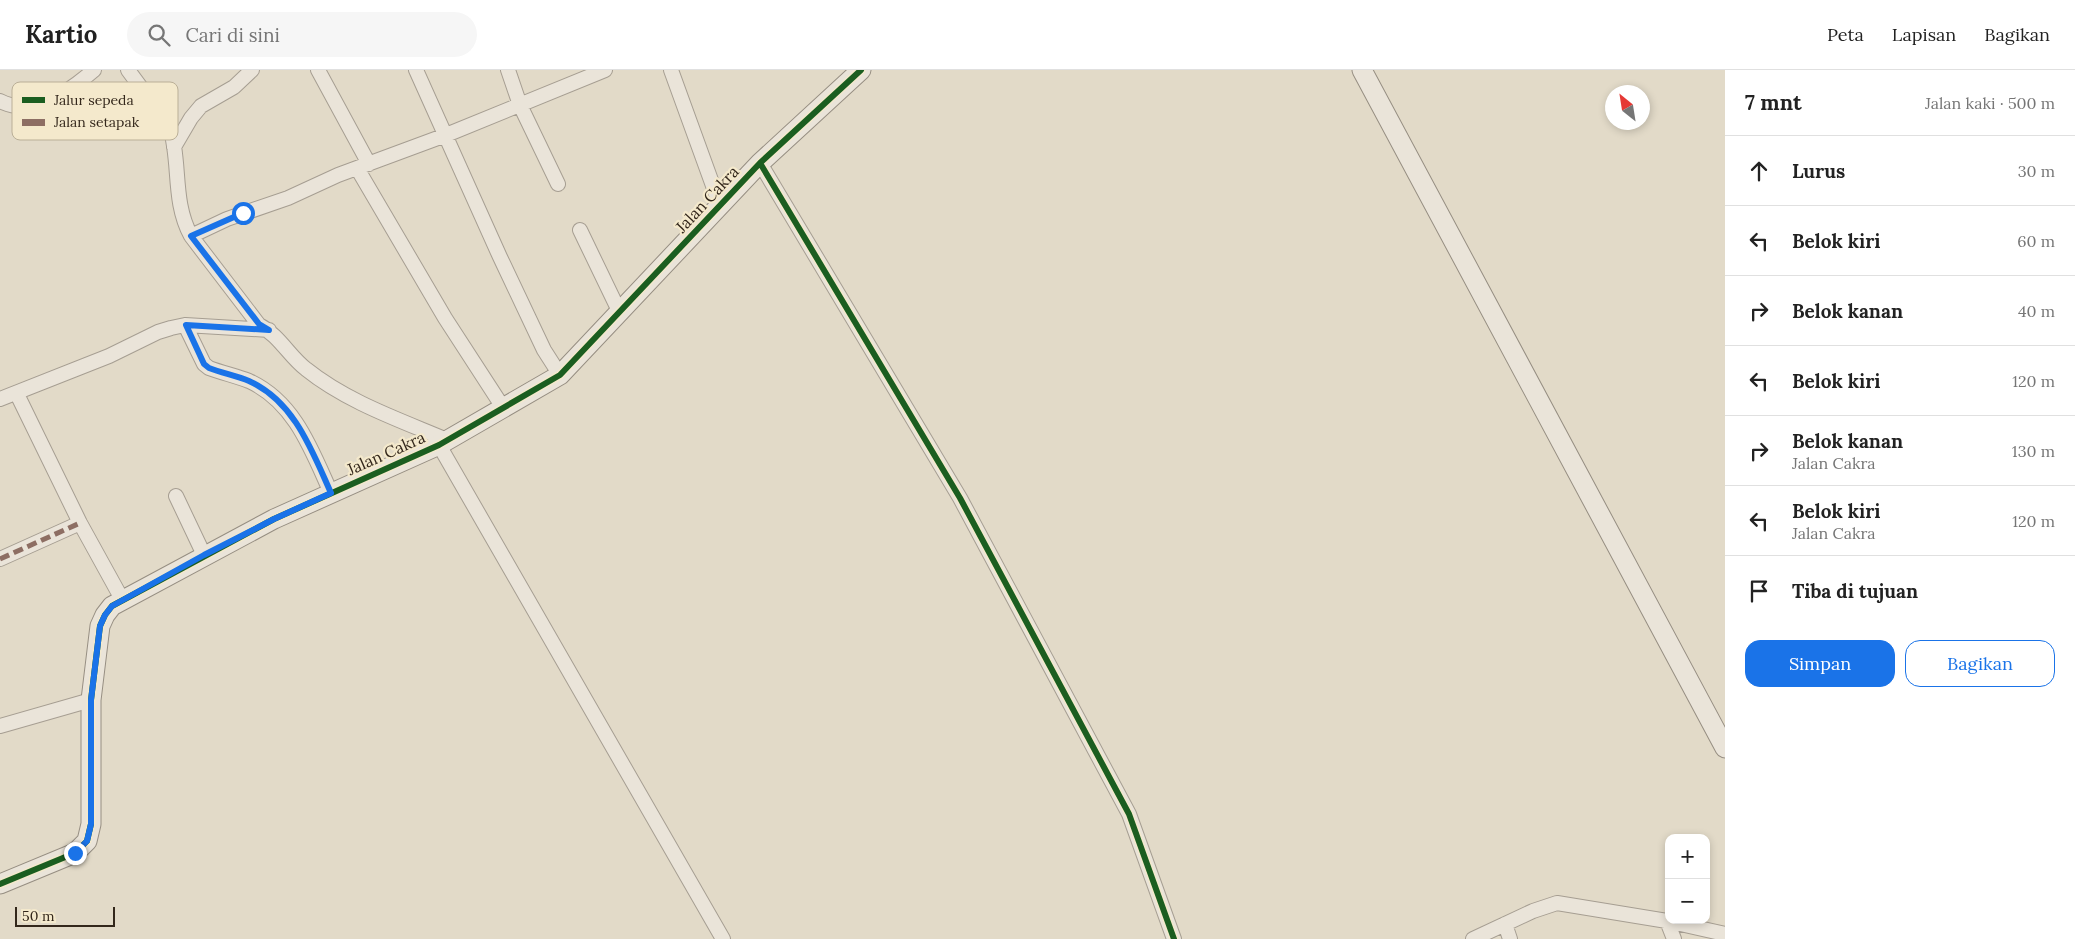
<!DOCTYPE html>
<html lang="id">
<meta charset="utf-8">
<style>
:root{--surface:#fff;--page:#f6f6f6;--text:#222;--muted:#767676;--line:#e0e0e0;--accent:#1a73e8}
body{margin:0;font-family:Lora,serif;background:var(--page);color:var(--text)}
.controls{position:absolute;right:15px;bottom:15px;display:grid;overflow:hidden;border-radius:10px;box-shadow:0 2px 8px #0003}
.controls button{width:45px;height:45px;display:grid;place-items:center;padding:0;border:0;border-bottom:1px solid var(--line);background:var(--surface);color:var(--text);font:25px sans-serif}
.compass{position:absolute;left:1605px;top:15px;width:45px;height:45px;border-radius:50%;background:var(--surface);box-shadow:0 2px 8px #0003;rotate:330deg}
.scale{position:absolute;left:15px;bottom:12px;width:100px;box-sizing:border-box;padding-left:5px;border:2px solid #33271b;border-top:0;font-size:14px;line-height:18px;white-space:nowrap;color:#33271b;-webkit-text-stroke:4px #f4e9cc;paint-order:stroke}
.stop{position:absolute;width:15px;height:15px;margin:-11px;border:4px solid #1a73e8;border-radius:50%;background:#fff}
.stop.end{background:#1a73e8;border-color:#fff;box-shadow:0 1px 5px #0008}
.list{margin:0;padding:0;list-style:none}
h2{display:flex;justify-content:space-between;align-items:center;height:65px;margin:0;padding:0 20px;font-size:21px}
h2 small{font-size:16px;font-weight:400;color:var(--muted)}
.list li{display:grid;grid-template-columns:32px 1fr auto;gap:15px;align-items:center;box-sizing:border-box;height:70px;padding:0 20px;border-top:1px solid var(--line)}
.list b{display:block;font-size:19px;white-space:nowrap}
.list p{margin:0;font-size:16px;white-space:nowrap;color:var(--muted)}
.list em{font-size:16px;font-style:normal;color:var(--muted)}
.actions{display:flex;gap:10px;padding:15px 20px}
.actions a{flex:1;padding:11px 0;border:1px solid var(--accent);border-radius:15px;text-align:center;font-size:18px;color:var(--accent)}
.actions .main{background:var(--accent);color:#fff}
.icon{flex:none;width:28px;height:28px;fill:none;stroke:currentColor;stroke-width:2;stroke-linecap:round;stroke-linejoin:round}
.map{position:relative;flex:none;width:1725px;height:869px;overflow:hidden}
header{display:flex;align-items:center;gap:30px;box-sizing:border-box;height:70px;padding:0 25px;background:var(--surface);border-bottom:1px solid var(--line)}
header strong{font-size:24px}
nav{display:flex;gap:28px;margin-inline-start:auto;font-size:18px}
.search{width:350px;height:45px;background:var(--page);display:flex;align-items:center;gap:12px;box-sizing:border-box;padding:0 18px;border-radius:28px;color:var(--muted);font-size:19px}
main{display:flex}
aside{flex:1;background:var(--surface)}
.map>svg:first-child{display:block}
.lines{fill:none;stroke-linecap:round;stroke-linejoin:round}
.street-casing{stroke:#a69e92;stroke-width:16}
.secondary-casing{stroke:#968e82;stroke-width:21}
.street{stroke:#eae4d9;stroke-width:14}
.secondary{stroke:#eae4d9;stroke-width:19}
.quiet{stroke:#8d6e63;stroke-width:5;stroke-dasharray:10 5;stroke-linecap:butt}
.cycleway-casing{stroke:#f4e9cc;stroke-width:9}
.cycleway{stroke:#1b5e20;stroke-width:6}
.route{stroke:#1a73e8;stroke-width:6}
.labels{text-anchor:middle;stroke-width:4.5;stroke-linejoin:round;paint-order:stroke}
.street-label{font-size:16px;fill:#33271b;stroke:#f4e9cc}
.key{fill:#f4e9cc;stroke:#baaf97;stroke-width:1}
.key-label{font-size:14px;fill:#33271b}
</style>
<header>
<strong>Kartio</strong>
<div class="search"><svg class="icon" aria-label="search" viewBox="0 0 24 24"><circle cx="10" cy="10" r="6"/><path d="M15 15l6 6"/></svg>Cari di sini</div>
<nav><a>Peta</a><a>Lapisan</a><a>Bagikan</a></nav>
</header>
<main>
<div class="map">
<svg width="1725" height="869" viewBox="0 0 1725 869">
<rect width="100%" height="100%" fill="#e2dac8"/>
<g class="lines">
<g class="street-casing">
<path id="street" d="M128,0L170,57C181,93 172,131 191,166
M318,0L369,94
M416,0L500,187L544,280L560,305
M508,0L520,35L558,114
M671,0L720,135
M0,31C33,48 70,21 94,0
M174,77L191,48L201,36L234,17L252,0
M760,93L960,428L1129,744L1174,869
M357,98L445,248L504,339
M580,160L620,243
M185,255L204,294L209,298C222,303 237,306 249,311C295,332 312,381 331,423
M17,324L80,453L123,531
M0,329L109,286L158,262L171,258L185,255L269,260
M447,370C400,350 347,332 306,299C289,286 279,265 259,255L191,166L227,149L288,128L338,105L446,65L605,0
M439,375L723,869
M176,426L204,485
M0,489L80,453
M0,656L91,630
M1667,851L1674,869
M1505,854L1510,869
M1473,869L1533,841L1557,833L1667,851L1725,864"/>
</g>
<g class="secondary-casing">
<path id="secondary" d="M1362,0L1725,678
M0,814L75,783L87,771L91,754V630L100,556L105,545L112,536L274,449L439,375L560,305L760,93L861,0"/>
</g>
<use href="#street" class="street"/>
<use href="#secondary" class="secondary"/>
<path class="quiet" d="M0,489L80,453"/>
<g class="cycleway-casing">
<path id="cycleway" d="M760,93L960,428L1129,744L1174,869
M0,814L75,783L87,771L91,754V630L100,556L105,545L112,536L274,449L439,375L560,305L760,93L861,0"/>
</g>
<use href="#cycleway" class="cycleway"/>
</g>
<g class="lines">
<path class="route" d="M75,783L87,771L91,754V630L100,556L105,545L112,536L204,485L274,449L331,423C312,381 295,332 249,311C237,306 222,303 209,298L204,294L186,255L269,260L259,254L191,166L243,143"/>
</g>
<g class="labels">
<g class="street-label">
<text transform="translate(707 129) rotate(-47)" y="6">Jalan Cakra</text>
<text transform="translate(386 383) rotate(-24)" y="6">Jalan Cakra</text>
</g>
</g>
<rect x="12" y="12" width="166" height="58" rx="8" class="key"/>
<rect x="22" y="27" width="23" height="6" fill="#1b5e20"/>
<rect x="22" y="49" width="23" height="7" fill="#8d6e63"/>
<g class="key-label">
<text x="54" y="35">Jalur sepeda</text>
<text x="54" y="57">Jalan setapak</text>
</g>
</svg>
<div class="controls">
<button>+</button>
<button>−</button>
</div>
<svg class="compass" viewBox="-18 -18 36 36"><path d="M0-13l5 13h-10z" fill="#e53935"/><path d="M0 13l5-13h-10z" fill="#767676"/></svg>
<div class="scale">50 m</div>
<div class="stop" style="left:243px;top:143px"></div>
<div class="stop end" style="left:75px;top:783px"></div>
</div>
<aside>
<h2>7 mnt<small>Jalan kaki · 500 m</small></h2>
<ul class="list">
<li><svg class="icon" aria-label="ahead" viewBox="0 0 24 24"><path d="M12 20V5M6 11l6-6 6 6"/></svg><div><b>Lurus</b></div><em>30 m</em></li>
<li><svg class="icon" aria-label="left" viewBox="0 0 24 24"><path d="M17 20v-9H6M10 6l-5 5 5 5"/></svg><div><b>Belok kiri</b></div><em>60 m</em></li>
<li><svg class="icon" aria-label="right" viewBox="0 0 24 24"><path d="M7 20v-9h11M14 6l5 5-5 5"/></svg><div><b>Belok kanan</b></div><em>40 m</em></li>
<li><svg class="icon" aria-label="left" viewBox="0 0 24 24"><path d="M17 20v-9H6M10 6l-5 5 5 5"/></svg><div><b>Belok kiri</b></div><em>120 m</em></li>
<li><svg class="icon" aria-label="right" viewBox="0 0 24 24"><path d="M7 20v-9h11M14 6l5 5-5 5"/></svg><div><b>Belok kanan</b><p>Jalan Cakra</p></div><em>130 m</em></li>
<li><svg class="icon" aria-label="left" viewBox="0 0 24 24"><path d="M17 20v-9H6M10 6l-5 5 5 5"/></svg><div><b>Belok kiri</b><p>Jalan Cakra</p></div><em>120 m</em></li>
<li><svg class="icon" aria-label="arrive" viewBox="0 0 24 24"><path d="M6 21V4h12l-3 4 3 4H6"/></svg><div><b>Tiba di tujuan</b></div></li>
</ul>
<div class="actions"><a class="main">Simpan</a><a>Bagikan</a></div>
</aside>
</main>
